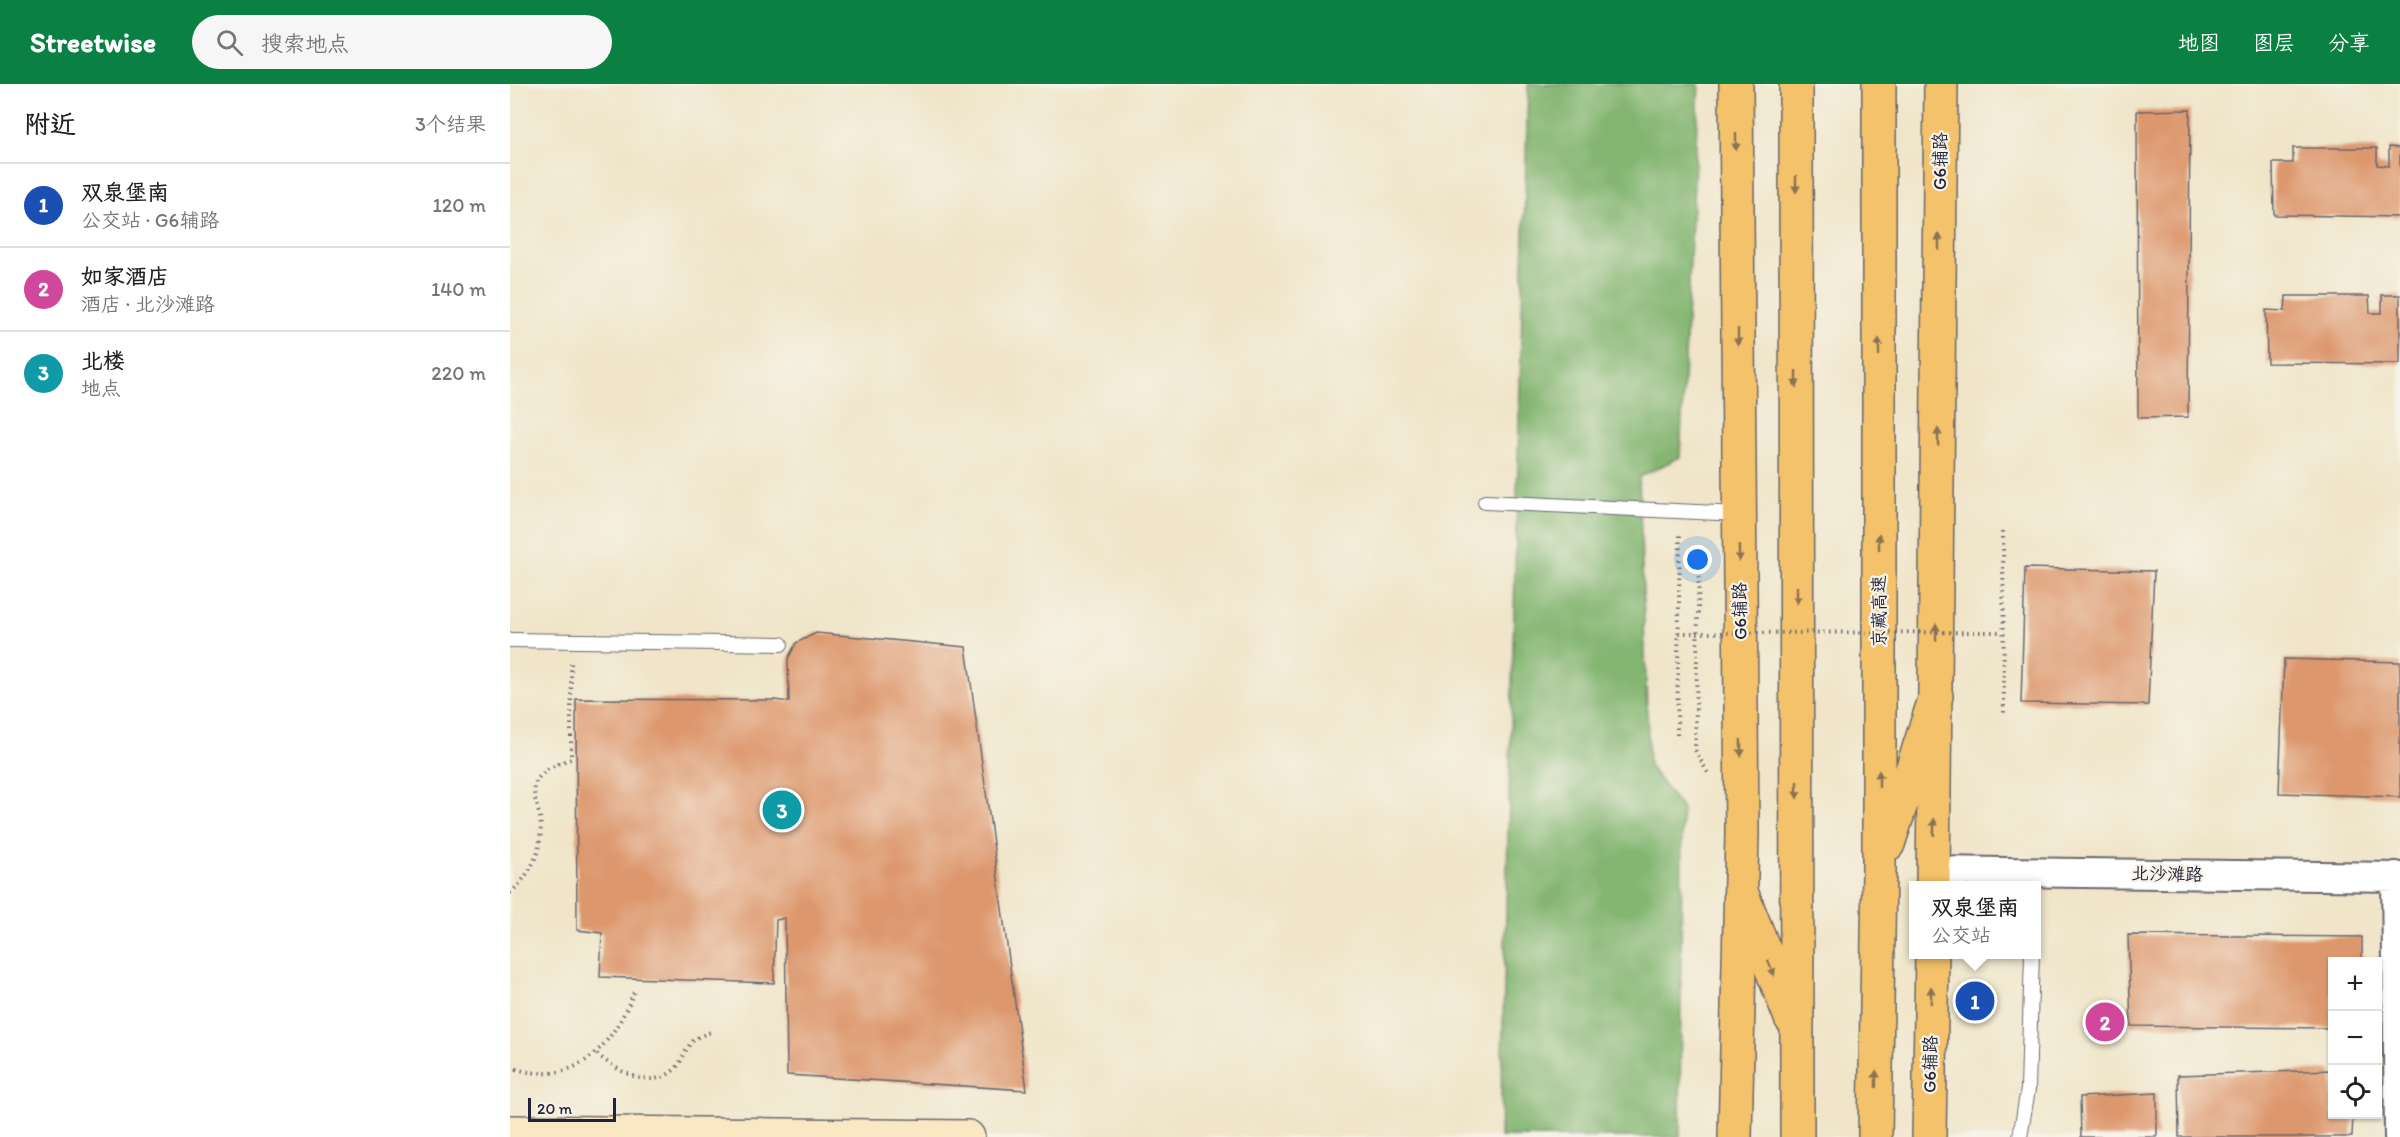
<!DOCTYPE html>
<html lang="zh">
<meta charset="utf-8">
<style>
:root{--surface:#fff;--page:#f6f6f6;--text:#222;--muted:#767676;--line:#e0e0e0;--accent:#0b8043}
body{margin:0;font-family:Itim,"LXGW WenKai TC",sans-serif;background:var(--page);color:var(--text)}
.controls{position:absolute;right:18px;bottom:18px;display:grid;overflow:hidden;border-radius:0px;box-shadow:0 2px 4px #0004}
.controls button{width:54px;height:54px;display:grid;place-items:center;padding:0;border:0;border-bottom:2px solid var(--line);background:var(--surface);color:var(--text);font:30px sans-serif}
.scale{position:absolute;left:18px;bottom:15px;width:88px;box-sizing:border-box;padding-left:6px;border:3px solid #22223b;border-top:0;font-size:16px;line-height:21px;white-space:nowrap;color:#22223b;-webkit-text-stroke:4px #f7f3e8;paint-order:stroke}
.you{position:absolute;left:1188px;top:476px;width:21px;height:21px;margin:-15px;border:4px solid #fff;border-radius:50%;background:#1a73e8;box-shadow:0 0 0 9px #1a73e833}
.badge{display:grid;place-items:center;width:39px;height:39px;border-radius:50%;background:var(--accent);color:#fff;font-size:20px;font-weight:700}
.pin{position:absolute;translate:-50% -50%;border:3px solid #fff;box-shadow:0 2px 6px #0006}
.popup{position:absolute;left:1399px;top:797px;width:132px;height:78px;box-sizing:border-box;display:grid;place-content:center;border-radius:0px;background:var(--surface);filter:drop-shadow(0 2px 4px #0005);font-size:20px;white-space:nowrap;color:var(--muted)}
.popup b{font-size:22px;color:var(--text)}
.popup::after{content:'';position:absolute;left:50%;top:100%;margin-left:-12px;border:12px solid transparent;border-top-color:var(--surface)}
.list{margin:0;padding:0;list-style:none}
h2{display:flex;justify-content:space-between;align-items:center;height:78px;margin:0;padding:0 24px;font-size:26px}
h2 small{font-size:20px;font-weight:400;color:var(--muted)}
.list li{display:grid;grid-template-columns:39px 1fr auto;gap:18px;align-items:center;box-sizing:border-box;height:84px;padding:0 24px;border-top:2px solid var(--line)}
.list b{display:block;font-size:22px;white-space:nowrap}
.list p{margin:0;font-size:20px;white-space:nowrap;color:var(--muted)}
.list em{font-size:20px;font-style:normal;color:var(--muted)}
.icon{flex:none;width:33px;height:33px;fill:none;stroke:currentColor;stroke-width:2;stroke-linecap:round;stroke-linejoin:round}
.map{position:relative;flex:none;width:1890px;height:1053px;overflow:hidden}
header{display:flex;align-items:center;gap:36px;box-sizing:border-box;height:84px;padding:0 30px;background:var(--accent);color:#fff}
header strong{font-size:28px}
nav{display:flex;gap:33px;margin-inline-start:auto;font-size:21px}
.search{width:420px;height:54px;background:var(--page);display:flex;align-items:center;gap:15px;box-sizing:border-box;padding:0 21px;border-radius:33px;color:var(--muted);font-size:22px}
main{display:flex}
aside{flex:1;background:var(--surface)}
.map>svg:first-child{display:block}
.forest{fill:#84b672;stroke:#536c56;stroke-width:1.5}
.building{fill:#dd976d}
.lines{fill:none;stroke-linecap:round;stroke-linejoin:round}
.lane-casing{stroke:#6a666d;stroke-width:16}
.street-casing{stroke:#6a666d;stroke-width:32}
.secondary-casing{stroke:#6a666d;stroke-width:36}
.primary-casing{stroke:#6a666d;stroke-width:36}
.highway-casing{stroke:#6a666d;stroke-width:36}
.path{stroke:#6a666d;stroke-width:4;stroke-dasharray:1.5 4.5;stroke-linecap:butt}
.lane{stroke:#fff;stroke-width:14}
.street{stroke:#fff;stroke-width:28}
.secondary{stroke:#fae7c3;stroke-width:33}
.primary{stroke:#f3c26a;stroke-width:33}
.highway{stroke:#f3c26a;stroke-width:33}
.path-bridge{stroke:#6a666d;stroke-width:4;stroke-dasharray:1.5 4.5;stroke-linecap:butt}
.oneway{fill:#8a7252}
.labels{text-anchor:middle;stroke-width:4.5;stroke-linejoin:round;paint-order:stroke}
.street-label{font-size:18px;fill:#22223b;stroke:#f7f3e8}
</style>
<header>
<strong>Streetwise</strong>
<div class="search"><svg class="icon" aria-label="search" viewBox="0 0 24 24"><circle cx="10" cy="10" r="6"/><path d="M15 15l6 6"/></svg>搜索地点</div>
<nav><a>地图</a><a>图层</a><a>分享</a></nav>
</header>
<main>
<aside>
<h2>附近<small>3个结果</small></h2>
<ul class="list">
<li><span class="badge" style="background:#1a4fb4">1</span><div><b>双泉堡南</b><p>公交站 · G6辅路</p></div><em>120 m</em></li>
<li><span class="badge" style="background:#d1479c">2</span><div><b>如家酒店</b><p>酒店 · 北沙滩路</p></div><em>140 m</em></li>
<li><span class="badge" style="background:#0f9aa8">3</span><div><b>北楼</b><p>地点</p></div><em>220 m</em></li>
</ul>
</aside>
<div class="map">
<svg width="1890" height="1053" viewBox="0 0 1890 1053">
<rect width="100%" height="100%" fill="#f7f3e8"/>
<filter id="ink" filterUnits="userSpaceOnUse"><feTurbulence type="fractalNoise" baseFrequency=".0167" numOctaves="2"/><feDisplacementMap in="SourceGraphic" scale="12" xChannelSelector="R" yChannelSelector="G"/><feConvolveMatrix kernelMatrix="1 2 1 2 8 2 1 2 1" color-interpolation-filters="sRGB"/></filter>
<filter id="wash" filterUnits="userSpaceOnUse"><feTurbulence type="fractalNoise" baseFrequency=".008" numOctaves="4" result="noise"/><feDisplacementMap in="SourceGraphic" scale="24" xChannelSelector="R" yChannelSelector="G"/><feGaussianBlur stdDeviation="1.35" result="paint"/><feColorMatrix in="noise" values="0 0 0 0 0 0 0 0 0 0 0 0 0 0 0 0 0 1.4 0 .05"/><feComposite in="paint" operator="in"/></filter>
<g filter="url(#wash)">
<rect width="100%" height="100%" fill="#f0e5c9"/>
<path class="forest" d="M1018,0H1189L1170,373L1129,393L1139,682L1172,725L1170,1053H990Z"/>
<g id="blocks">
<path class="building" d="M1680,26L1678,333L1628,334L1627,27Z
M1879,63L1890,64V133L1764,131L1763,79H1783V64H1867V81L1879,82Z
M1872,211H1890V280L1757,279L1756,226L1775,227L1776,212H1859L1860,229H1872Z
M1515,484L1644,487L1638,621L1511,619Z
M306,549L456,563L517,1006L277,991L275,834L266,836L264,899L90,893L92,849L67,846L66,615L265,616L279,618L278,575L286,559Z
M1774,575L1890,578V713L1769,709Z
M1618,851L1852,853V878H1822V944L1621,942Z
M1822,986V1030H1843L1842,1053H1669L1668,991Z
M1647,1009V1053H1571L1570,1013Z"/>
</g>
</g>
<g filter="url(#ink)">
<use href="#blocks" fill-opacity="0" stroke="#6a666d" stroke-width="1.5"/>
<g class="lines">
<g class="lane-casing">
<path id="lane" d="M975,418L1229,430
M0,556L271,560
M1510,1053L1518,1005L1522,870"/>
</g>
<g class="street-casing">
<path id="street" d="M1423,787L1890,793
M1886,792L1889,1053"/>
</g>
<g class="secondary-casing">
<path id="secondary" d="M0,1048L458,1053"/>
</g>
<g class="primary-casing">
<path id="primary" d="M1423,802L1431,0
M1225,1053L1232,750L1226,0
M1419,1053L1422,870"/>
</g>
<g class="highway-casing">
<path id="highway" d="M1286,0L1287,1053
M1378,760L1426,612
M1232,810L1281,934
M1365,1053L1369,787V0"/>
</g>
<path class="path" d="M1493,447L1494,632
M1197,471L1189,482L1185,666L1199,691
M1167,651L1170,449
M0,809C22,790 34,763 30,734C28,723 21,709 26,698C32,686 49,679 61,675V579
M87,970C107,987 140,1007 164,986C172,979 174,966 182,958C186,953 196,950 203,947
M0,983C66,1006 103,962 125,905"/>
<use href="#lane" class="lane"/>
<use href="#street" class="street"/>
<use href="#secondary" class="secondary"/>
<use href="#primary" class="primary"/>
<use href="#highway" class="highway"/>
<path class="path-bridge" d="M1169,549L1493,548"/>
</g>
<defs><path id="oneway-solid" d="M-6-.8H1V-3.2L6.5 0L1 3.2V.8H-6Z" transform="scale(1.5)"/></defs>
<g class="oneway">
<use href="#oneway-solid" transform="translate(1226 58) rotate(90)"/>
<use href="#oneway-solid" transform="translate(1286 100) rotate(90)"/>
<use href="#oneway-solid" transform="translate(1429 158) rotate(-90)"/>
<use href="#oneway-solid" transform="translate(1228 253) rotate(90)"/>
<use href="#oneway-solid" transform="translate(1369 263) rotate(-90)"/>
<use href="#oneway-solid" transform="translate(1286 295) rotate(90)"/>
<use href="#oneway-solid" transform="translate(1428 353) rotate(-90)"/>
<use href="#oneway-solid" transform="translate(1369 458) rotate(-90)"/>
<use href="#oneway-solid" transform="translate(1229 469) rotate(89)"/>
<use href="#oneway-solid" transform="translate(1287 511) rotate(90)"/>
<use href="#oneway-solid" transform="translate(1426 548) rotate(-90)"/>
<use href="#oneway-solid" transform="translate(1231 664) rotate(89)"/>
<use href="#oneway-solid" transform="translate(1369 695) rotate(-90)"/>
<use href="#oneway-solid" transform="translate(1287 706) rotate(90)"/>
<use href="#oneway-solid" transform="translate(1424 743) rotate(-89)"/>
<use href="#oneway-solid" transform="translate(1261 884) rotate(68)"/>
<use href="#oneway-solid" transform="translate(1421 911) rotate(-89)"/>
<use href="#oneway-solid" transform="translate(1366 995) rotate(-89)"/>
</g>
</g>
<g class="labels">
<g class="street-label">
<text transform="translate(1430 77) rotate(-90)" y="6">G6辅路</text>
<text transform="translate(1230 527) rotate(-91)" y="6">G6辅路</text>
<text transform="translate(1369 527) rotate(-90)" y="6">京藏高速</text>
<text transform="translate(1657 790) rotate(1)" y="6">北沙滩路</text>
<text transform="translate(1420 980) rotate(-89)" y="6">G6辅路</text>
</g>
</g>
</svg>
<div class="controls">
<button>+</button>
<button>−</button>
<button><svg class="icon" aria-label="locate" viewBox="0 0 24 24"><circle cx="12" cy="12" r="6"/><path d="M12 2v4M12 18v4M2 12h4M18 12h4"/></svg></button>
</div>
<div class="scale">20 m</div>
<div class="you"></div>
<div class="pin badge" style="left:1465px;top:917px;background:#1a4fb4">1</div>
<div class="popup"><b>双泉堡南</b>公交站</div>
<div class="pin badge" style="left:1595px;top:938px;background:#d1479c">2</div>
<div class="pin badge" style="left:272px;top:726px;background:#0f9aa8">3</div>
</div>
</main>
